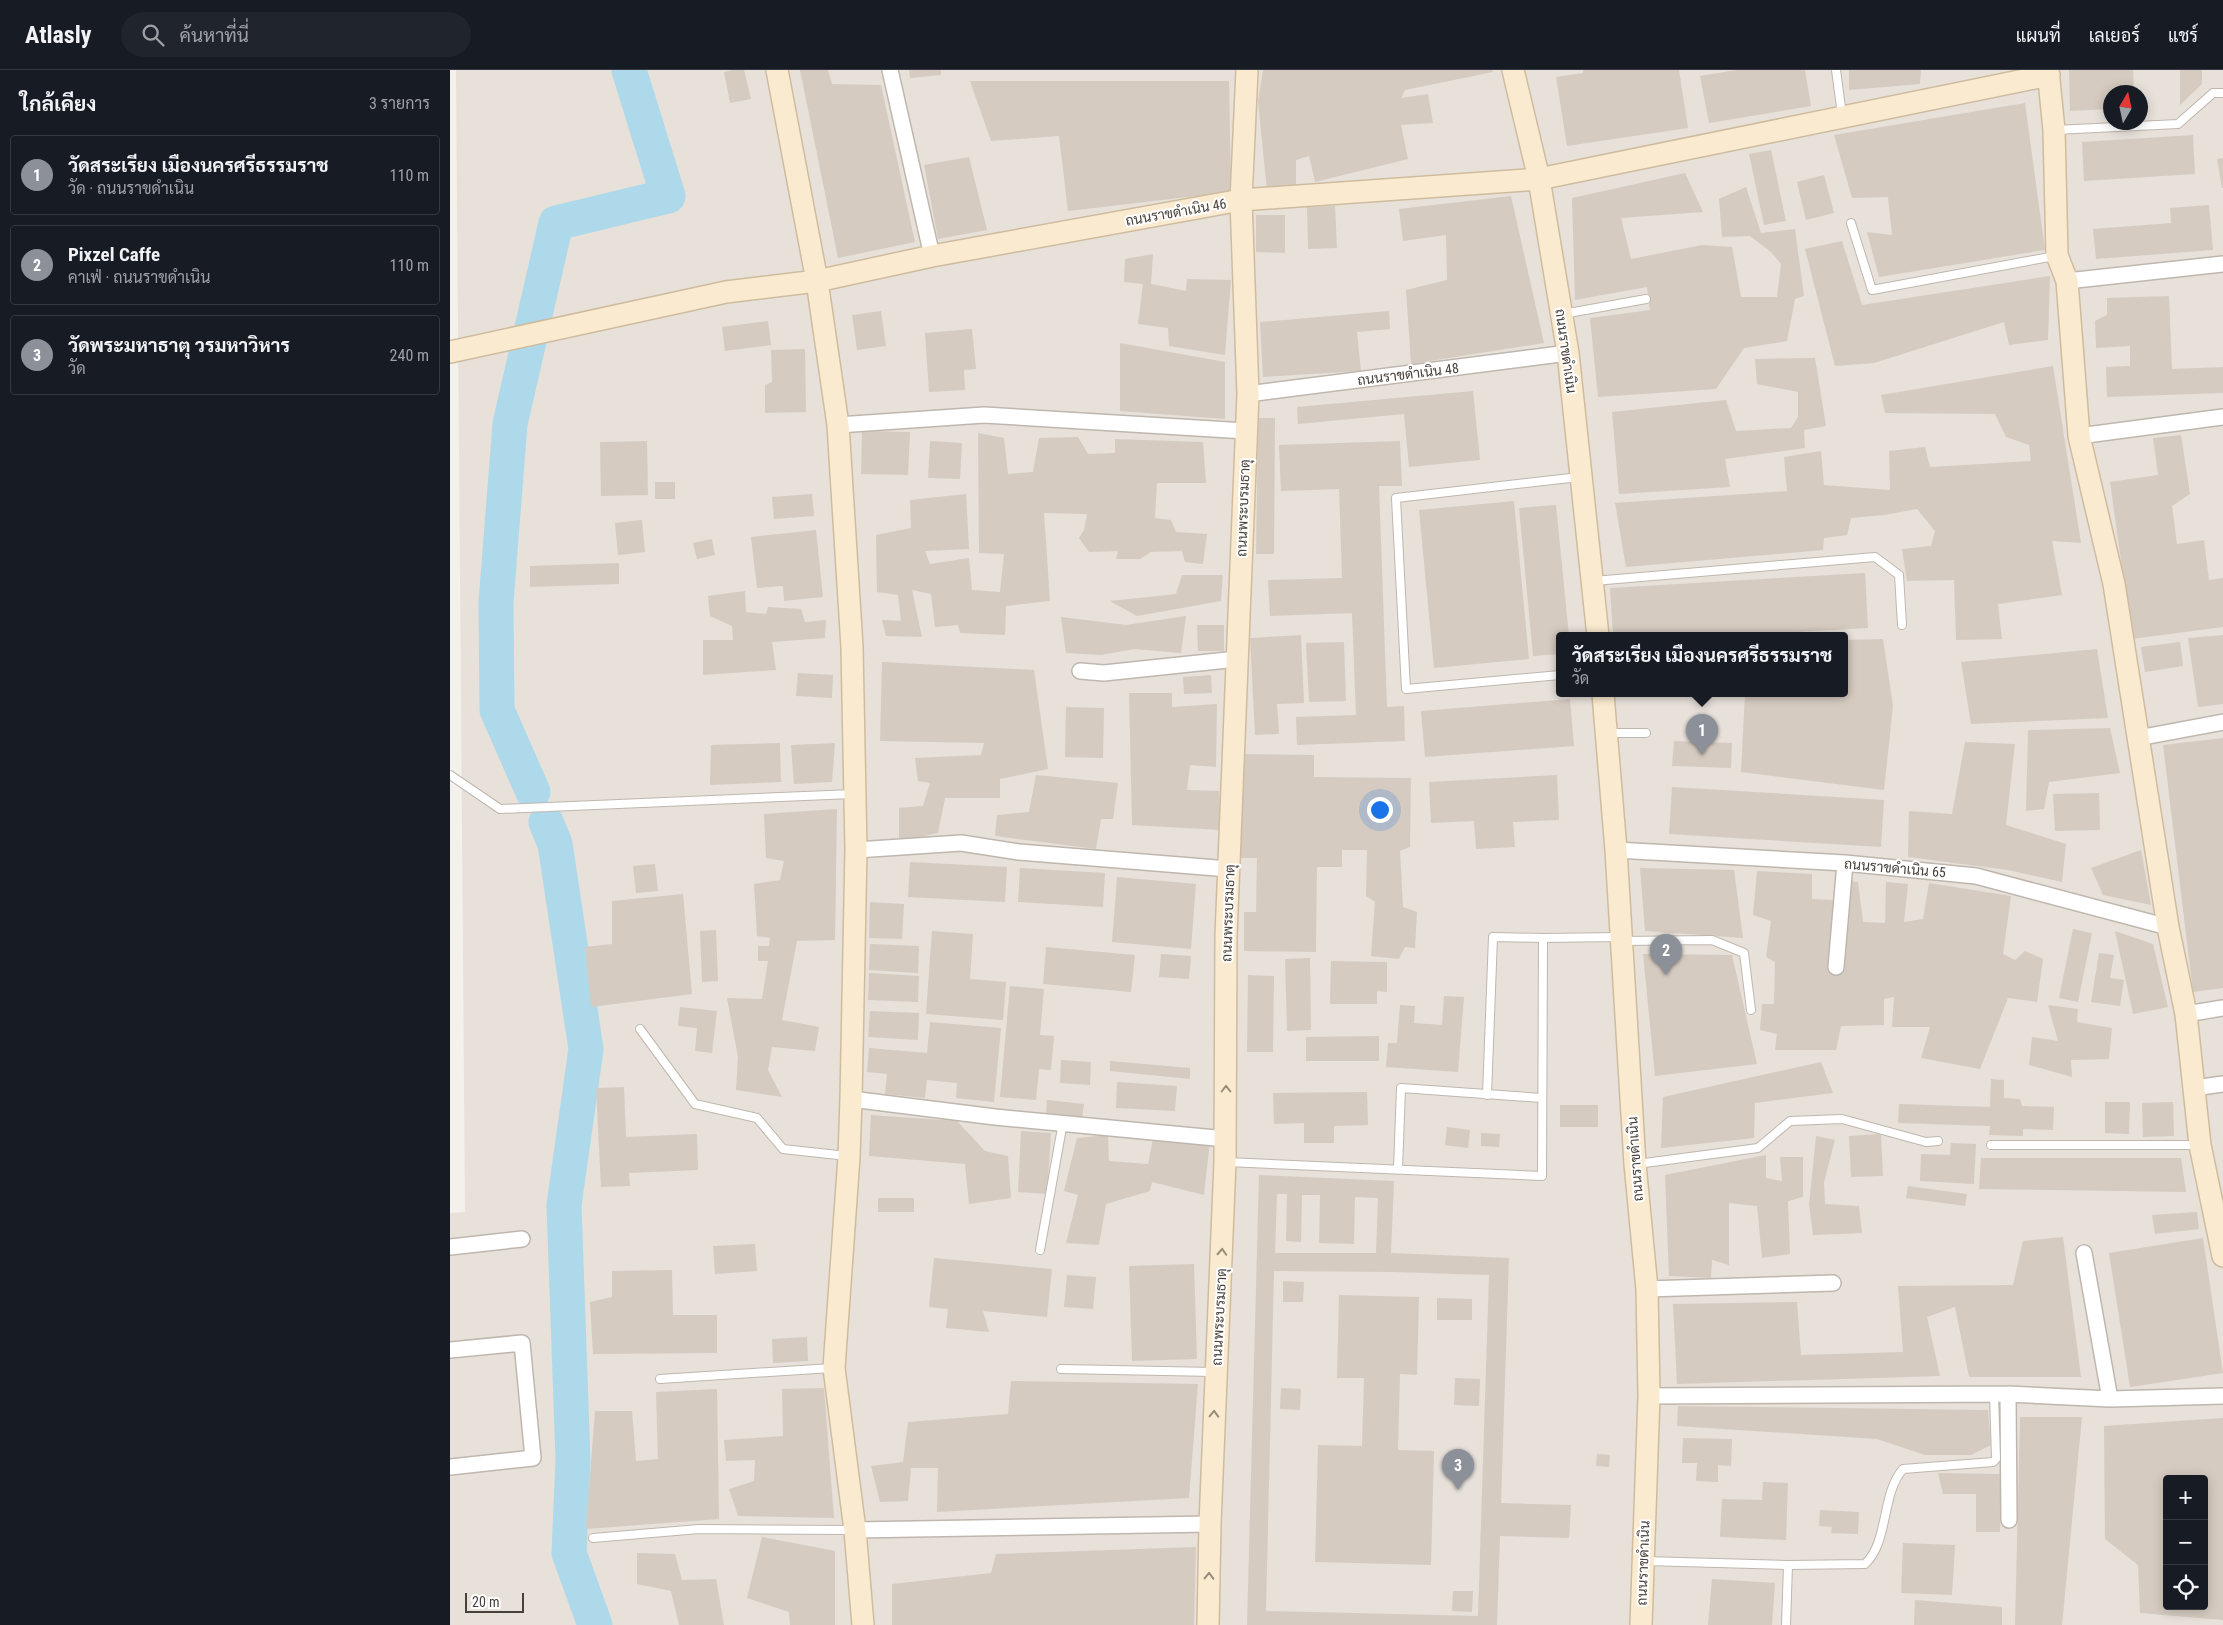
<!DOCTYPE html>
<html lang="th">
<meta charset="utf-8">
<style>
:root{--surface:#171b24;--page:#20242c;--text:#f1f3f6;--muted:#9ea1a6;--line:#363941;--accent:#8c9099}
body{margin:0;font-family:"Roboto Condensed",Sarabun,sans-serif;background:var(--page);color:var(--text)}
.controls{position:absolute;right:15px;bottom:15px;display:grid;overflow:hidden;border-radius:5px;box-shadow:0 2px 12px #0003}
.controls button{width:45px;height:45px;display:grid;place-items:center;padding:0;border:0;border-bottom:1px solid var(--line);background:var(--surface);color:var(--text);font:25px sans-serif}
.compass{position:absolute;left:1653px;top:15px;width:45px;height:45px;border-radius:50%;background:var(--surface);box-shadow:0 2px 12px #0003;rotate:9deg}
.scale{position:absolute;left:15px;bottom:12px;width:59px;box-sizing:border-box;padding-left:5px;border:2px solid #484039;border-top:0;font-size:14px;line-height:18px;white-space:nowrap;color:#484039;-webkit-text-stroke:4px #fff;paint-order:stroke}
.you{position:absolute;left:929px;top:739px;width:18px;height:18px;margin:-12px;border:4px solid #fff;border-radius:50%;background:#1a73e8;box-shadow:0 0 0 8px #1a73e833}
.badge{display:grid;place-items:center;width:32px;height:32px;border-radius:50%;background:var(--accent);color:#fff;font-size:16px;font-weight:700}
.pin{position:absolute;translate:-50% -41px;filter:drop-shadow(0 1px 2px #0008)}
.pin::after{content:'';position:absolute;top:26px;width:18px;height:15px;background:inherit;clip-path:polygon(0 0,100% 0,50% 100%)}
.popup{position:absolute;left:1106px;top:562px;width:292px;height:65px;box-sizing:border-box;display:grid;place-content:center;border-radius:5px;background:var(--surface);filter:drop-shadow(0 1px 4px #0005);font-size:16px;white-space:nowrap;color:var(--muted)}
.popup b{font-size:19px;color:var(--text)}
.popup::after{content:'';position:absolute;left:50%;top:100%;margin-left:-10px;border:10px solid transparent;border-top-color:var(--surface)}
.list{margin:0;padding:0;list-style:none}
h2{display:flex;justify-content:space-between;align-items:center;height:65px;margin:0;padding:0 20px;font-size:21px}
h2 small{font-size:16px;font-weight:400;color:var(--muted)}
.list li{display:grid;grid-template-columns:32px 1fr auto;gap:15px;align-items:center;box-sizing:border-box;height:80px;margin:0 10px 10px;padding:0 10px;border:1px solid var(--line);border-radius:5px}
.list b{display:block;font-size:19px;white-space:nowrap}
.list p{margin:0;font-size:16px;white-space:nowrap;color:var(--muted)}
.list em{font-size:16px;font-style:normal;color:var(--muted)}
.icon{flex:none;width:28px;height:28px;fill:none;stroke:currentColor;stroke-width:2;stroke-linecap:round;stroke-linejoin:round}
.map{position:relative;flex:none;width:1773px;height:1555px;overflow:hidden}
header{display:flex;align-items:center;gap:30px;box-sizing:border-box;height:70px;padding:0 25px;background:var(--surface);border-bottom:1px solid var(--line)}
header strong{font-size:24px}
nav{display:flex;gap:28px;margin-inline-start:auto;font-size:18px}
.search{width:350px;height:45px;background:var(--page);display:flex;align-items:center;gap:12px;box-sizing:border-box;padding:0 18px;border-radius:28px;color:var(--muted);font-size:19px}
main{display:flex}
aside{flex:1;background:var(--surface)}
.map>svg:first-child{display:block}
.residential{fill:#e7e1da;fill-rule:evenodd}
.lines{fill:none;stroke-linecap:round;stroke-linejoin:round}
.river{stroke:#aed9ea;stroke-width:35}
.building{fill:#d5cbc1;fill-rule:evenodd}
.lane-casing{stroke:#bfb7ae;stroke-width:10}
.street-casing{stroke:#bfb7ae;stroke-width:18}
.secondary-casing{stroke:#cfbc9f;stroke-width:24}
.lane{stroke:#fff;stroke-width:8}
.street{stroke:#fff;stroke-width:15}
.secondary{stroke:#faeacf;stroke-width:21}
.oneway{stroke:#988c7c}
.labels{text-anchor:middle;stroke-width:4;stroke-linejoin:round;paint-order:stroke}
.street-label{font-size:14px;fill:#484039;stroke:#fff}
</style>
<header>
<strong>Atlasly</strong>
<div class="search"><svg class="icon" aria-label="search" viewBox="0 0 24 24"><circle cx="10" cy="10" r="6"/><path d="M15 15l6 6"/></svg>ค้นหาที่นี่</div>
<nav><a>แผนที่</a><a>เลเยอร์</a><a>แชร์</a></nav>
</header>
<main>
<aside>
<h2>ใกล้เคียง<small>3 รายการ</small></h2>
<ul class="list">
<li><span class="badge">1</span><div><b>วัดสระเรียง เมืองนครศรีธรรมราช</b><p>วัด · ถนนราขดำเนิน</p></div><em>110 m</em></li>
<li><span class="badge">2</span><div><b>Pixzel Caffe</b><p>คาเฟ่ · ถนนราขดำเนิน</p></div><em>110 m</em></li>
<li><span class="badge">3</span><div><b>วัดพระมหาธาตุ วรมหาวิหาร</b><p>วัด</p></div><em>240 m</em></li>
</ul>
</aside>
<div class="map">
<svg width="1773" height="1555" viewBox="0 0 1773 1555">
<rect width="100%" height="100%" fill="#f4f0eb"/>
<path class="residential" d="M6,0H1773V1555H0V1143L15,1142ZM1660,22H1690V52H1660ZM1110,566H1394V624H1110ZM1717,1409H1754V1536H1717Z"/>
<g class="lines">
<path class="river" d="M83,722L47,640L46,532L60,354L106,153L218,126L179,0
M96,752L105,774L136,979L114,1135L123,1390L119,1483L145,1555"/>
</g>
<path class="building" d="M282,0H294L301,29L280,33L274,2Z
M350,0H378L382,14L431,15L465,172L388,188Z
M459,0H491V5L460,8Z
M813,0H1042L1043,2L955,20L951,28L978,24L983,53L951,55L958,89L865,112L859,86L846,90V117L817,121L808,31Z
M1133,0H1229L1238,58L1117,76L1106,7L1133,3Z
M1286,0H1355L1361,36L1259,53L1250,6Z
M1399,0H1471L1470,14L1399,20Z
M1619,0H1683L1684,22H1660V39L1620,41Z
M1730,0H1752V14L1730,35Z
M520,11H779L781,122L618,141L609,66L541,71Z
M1575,33L1595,180L1429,207L1417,162L1442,165L1438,127L1402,128L1384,65Z
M1743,65L1745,104L1634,111L1632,72Z
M1321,80L1336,151L1314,155L1299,84Z
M519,87L537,160L488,169L474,95Z
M1773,88V118H1772L1767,89Z
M1235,103L1253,142L1171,148L1181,189L1252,175L1282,177L1291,227H1327L1331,194L1321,182L1300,166L1272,167L1269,129L1296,117L1311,163L1345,159L1354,226L1345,229L1337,271L1294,278L1266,319L1148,327L1140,248L1200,240L1197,217L1125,230L1122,128Z
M1374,105L1384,143L1356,150L1347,112Z
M1061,126L1094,273L961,294L956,220L997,210L996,165L953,171L949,139Z
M1759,135L1763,180L1646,189L1643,159L1721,153L1720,138Z
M885,136L887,178L858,179L857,137Z
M806,145H835V183L806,182Z
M1392,171L1412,235L1600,206L1598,270L1559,275L1554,252L1424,293L1385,296L1355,179Z
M703,184L701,214L736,221L737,209L781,210L775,285L719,276L718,258L688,254L693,214L674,212L675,189Z
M1719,226L1722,299L1773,297V323L1657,327L1656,297L1680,296V276L1646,278L1645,251L1657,245V228Z
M431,241L436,276L407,280L402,245Z
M939,241L940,259L907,262L911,301L813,307L810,252Z
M318,251L321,275L275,281L272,257Z
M522,259L526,299L514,300L515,320L479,322L475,263Z
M670,273L775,292V349L670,341Z
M355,279L356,342L315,343V315L322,312L321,280Z
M1365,288L1376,356L1354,360L1355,378L1275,389L1280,417L1169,424L1162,342L1276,330L1286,361L1341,358L1348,347V322L1307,314L1305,289Z
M1603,296L1631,473L1602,471L1612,525L1548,534L1552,569L1506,570L1504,510L1457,511L1452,479L1481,476L1485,461L1467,439L1435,445L1401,448L1397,465L1374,468L1373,480L1176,497L1165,433L1337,421L1334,387L1371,381L1374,415L1440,420L1439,381L1475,377L1480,397L1581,391L1579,375L1556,367L1545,344L1435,343L1431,325Z
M1023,321L1030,390L959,397L954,344L848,354L847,337Z
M808,348H825L824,484H806Z
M412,361L460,362L458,405L411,404Z
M528,363L554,368L558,404L583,402L589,368L628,367L638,384L665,383V369L753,372L756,413H707L705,448L721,450L726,462L757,464L753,494L735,492L732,481L701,482L690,489H666L668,481L639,482L629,468L634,460L637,444L594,443L600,531L556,536L555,565L510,563L508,555L485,557L481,524L462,520L472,567L436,566L432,550L451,551L448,525L427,522L426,465L461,458L460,430L516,424L519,479L475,481L480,494L519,488L522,520L550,522L554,484L529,483Z
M1731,365L1740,424L1722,436L1727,474L1754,470L1759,510L1773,508V557L1682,569L1660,412L1708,405L1703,368Z
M197,371L198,425L151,426L150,372Z
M480,371L512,373L510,409L478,408Z
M950,371L952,416H929L937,637L954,636L955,671L847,675L846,647L906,645L902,543L820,546L818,510L892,508L889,419L831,421L829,375Z
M205,412H225V429H205Z
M362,424L364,446L324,449L322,427Z
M1064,431L1079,589L984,598L969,440Z
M1106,435L1119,566H1110V584L1083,586L1069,438Z
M192,450L195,482L168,485L165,453Z
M366,460L373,527L334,531L333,516L307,518L301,467Z
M262,469L265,485L247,489L243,473Z
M169,493V514L80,517V496Z
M1415,503L1418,558L1274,566H1163L1160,518Z
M732,505H773L771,531L687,546L660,531L726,524Z
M295,521L296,542L316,544L318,537L351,539L355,552L376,550L375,568L322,572L326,600L253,605V570H283L282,556L260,546L258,526Z
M736,546L731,583L684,579L651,585L616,583L611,547L676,555Z
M747,555H774V581H748Z
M851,565L854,633L827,634L829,664L805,665L800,568Z
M1773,565V634L1748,637L1738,568Z
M1433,569L1443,636L1434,720L1291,702L1295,624H1394V570Z
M894,572L896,631L859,632L856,573Z
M1730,572L1733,596L1695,602L1691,577Z
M1647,579L1658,648L1521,654L1511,592Z
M432,592L584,600L598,699L550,709V728H495L488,763L449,772V738L473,736L480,713L468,711L465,688L531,685L534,673L430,671Z
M348,603L383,605L382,628L346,626Z
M761,605L762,623L734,624L733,607Z
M679,623H722V637L767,634L766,697L740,695L737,720L769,721L771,760L682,755Z
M1120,629L1124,676L975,687L971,641Z
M616,637L654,638L653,688L615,687Z
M1660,658L1670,703L1599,712L1594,739L1576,741L1578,660Z
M1773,668V918L1743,922L1713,675Z
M1224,671L1282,673L1281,698L1222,696Z
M1515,672L1565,674L1556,755L1616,774L1612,812L1558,800L1458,787L1459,741L1502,744Z
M330,673L331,712L260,715L261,675Z
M385,673L382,712L344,714L341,675Z
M791,684L864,685V707L961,708L960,777L950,781L953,837L967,842L965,878L955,877L949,889L921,886L925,832L916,826L917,780H892V797H867L866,882L794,881V842H806L807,788H790Z
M586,705L668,713L663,749H651L646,779L545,766L547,745L579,742Z
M1107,705L1109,750L1063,752L1065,777L1026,779L1024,751L981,753L979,712Z
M1222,717L1434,730L1431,777L1219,764Z
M1649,723L1650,760L1605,761L1603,724Z
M387,739L385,870L347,871L332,950L369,957L365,981L322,977L318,1000L332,1027L286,1020L288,987L277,928L312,929L318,891H308V876H319L320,868L307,866L304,814L330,810L334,791L316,788L314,744Z
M1691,780L1701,835L1653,825L1641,798Z
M460,792L557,797L555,832L458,827Z
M205,794L208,821L186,823L183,796Z
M570,798L655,803L653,837L568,832Z
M1190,798L1284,800L1293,868L1195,861Z
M1307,801L1362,804V829L1383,830L1385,810L1408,812L1413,852L1435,853L1436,812L1458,814L1454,852L1473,849L1479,813L1561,826L1553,884L1565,890L1575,881L1593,889L1587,932L1558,928L1530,999L1471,988L1480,957H1442L1444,927L1434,929V955L1391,956L1386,980H1325L1327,964L1310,960L1312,934H1324L1325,892L1316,887L1321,851L1303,845Z
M667,807L746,814L741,879L662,872Z
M233,824L242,924L141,937L135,877L162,874V831Z
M420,832L454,834L452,869L419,868Z
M1623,859L1642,863L1628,932L1609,928Z
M266,860L268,911L252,912L250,861Z
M482,861L523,864L520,909L556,912L553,950L476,944Z
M1665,861L1703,874L1718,937L1683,944Z
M420,874L469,876L468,903L419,900Z
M596,877L685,885L681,922L593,914Z
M1649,883L1664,885L1660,908L1674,910L1670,936L1641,932Z
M711,884L741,886L739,909L709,907Z
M1193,884L1282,885L1307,994L1205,1006Z
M860,888L861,960L837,961L835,889Z
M881,891L937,892V922L927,921V934H880Z
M419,903L469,906L468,932L418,930Z
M798,905L824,906L823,982H797Z
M560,916L594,919L590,965L604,966L601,1000L589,999L586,1030L550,1027Z
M994,926L1014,927L1008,1002L936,997L938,973H947L950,935L965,936L964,953L992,955Z
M1598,935L1628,939L1627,952L1662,958L1659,989L1621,990L1622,1007L1579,995L1582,967L1608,971Z
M230,937L267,941L262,983L245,981L247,958L228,956Z
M420,941L469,943L468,970L418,967Z
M480,952L551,958L544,1032L506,1028L507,1013L477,1010L475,1028L435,1024L437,1004L417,1002L419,978L477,983Z
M929,966V991H856V967Z
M611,990L641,992L640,1015L610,1013Z
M660,991L740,998V1009L660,1001Z
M1371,992L1383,1023L1305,1033L1304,1068L1211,1078L1213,1027Z
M1541,1009L1554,1010V1028L1570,1029L1572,1036L1604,1037L1603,1060L1573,1059V1066L1539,1065L1540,1056L1448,1053L1449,1034L1540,1037Z
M667,1012L727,1016L725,1041L666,1038Z
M174,1017L176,1067L247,1064L248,1100L179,1103L180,1116L151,1117L146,1018Z
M917,1022L918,1055L884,1056V1073H854V1053L824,1054L823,1023Z
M597,1030L634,1034L632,1048L596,1045Z
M1655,1032H1680L1679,1064L1655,1063Z
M1723,1032L1724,1066L1693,1067L1692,1033Z
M1110,1035H1148V1057H1110Z
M421,1045L507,1051L535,1081L558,1086L561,1128L519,1134L515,1094L419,1086Z
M997,1057L1020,1060L1018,1078L995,1075Z
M571,1061L601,1063L597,1124L568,1122Z
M1031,1063L1050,1064L1049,1077L1031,1076Z
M1431,1064L1433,1106L1401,1107L1399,1066Z
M658,1065L659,1091L698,1094L703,1069L760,1071L754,1125L702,1112L700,1121L656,1134L649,1175L616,1173L628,1125L614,1121L627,1068Z
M1366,1066L1385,1070L1374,1112L1375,1134L1409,1136L1412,1163L1363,1165L1359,1135Z
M1501,1073L1526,1074L1524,1114L1470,1111L1471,1084L1500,1085Z
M1316,1085V1108L1332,1111L1330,1087H1353V1127L1338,1131L1340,1184L1312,1188L1307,1136L1279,1133V1195L1262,1190L1261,1208L1219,1206L1215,1105Z
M1531,1088H1731L1736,1122L1529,1119Z
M809,1105L944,1111L941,1183L1059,1188L1051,1433L1121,1435L1119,1468L1050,1466L1047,1555H797ZM827,1124H837L836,1171L851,1172L852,1125H870L869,1173L904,1174L905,1127L928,1128L926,1183H825ZM824,1201L942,1202L1039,1205L1028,1546L816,1541Z
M1458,1116L1517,1124L1515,1136L1456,1128Z
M428,1128H464V1142H428Z
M1747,1142L1749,1159L1705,1164L1702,1145Z
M1613,1167L1631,1307H1519L1505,1237L1477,1247L1490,1306L1227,1314L1223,1234L1347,1232L1351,1285L1453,1282L1448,1216L1563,1215L1573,1171Z
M1753,1168L1773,1303L1680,1317L1659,1183Z
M305,1174L307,1201L265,1204L263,1176Z
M484,1188L602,1199L597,1247L533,1241L539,1262L496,1258L498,1239L479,1237Z
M744,1194L747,1289L682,1291L679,1196Z
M222,1200L223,1245H267V1283L143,1284L140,1232L162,1227V1201Z
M617,1205L646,1207L643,1239L614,1237Z
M833,1211L854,1212L853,1232H833Z
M889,1225L969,1227L967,1305L950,1304L948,1380L984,1381L981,1495L865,1492L868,1375L912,1376L914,1308H887Z
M987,1228L1022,1229V1250H987Z
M357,1267L358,1291L323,1293L322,1269Z
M1005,1308L1030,1309L1029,1336L1004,1335Z
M561,1311L748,1314L739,1428L487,1442L488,1398H461L458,1431L430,1432L421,1396L453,1392L458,1352L558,1344Z
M374,1318L384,1448L288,1446L279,1419L304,1411L305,1390L276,1391L274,1370L333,1366L332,1319Z
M831,1318L851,1319L850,1340L830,1339Z
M267,1319L269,1449L136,1459L145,1341H182L186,1391L208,1389L206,1322Z
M1228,1336L1538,1340L1541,1375L1521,1385H1475L1427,1369L1227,1356Z
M1570,1347H1632L1612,1555H1565Z
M1773,1348V1550L1690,1543L1688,1495L1655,1469L1654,1356ZM1717,1409H1754V1536H1717Z
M1233,1368L1282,1369L1281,1396L1268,1395V1412L1246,1411L1247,1393H1232Z
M1147,1384L1160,1385L1159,1397L1146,1396Z
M1488,1403L1551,1404L1550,1462H1526V1424H1493Z
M1313,1412L1338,1413L1336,1470L1270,1467L1272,1429L1312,1430Z
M1370,1440L1409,1442L1408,1464L1381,1463L1382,1457L1369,1456Z
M312,1467L385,1481V1555H340L339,1542L297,1528Z
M1453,1473L1505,1475L1502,1525L1451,1523Z
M746,1477L744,1555H442V1514L541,1503L546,1484Z
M187,1483L225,1484L232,1510L266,1509L274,1555H229L221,1521L187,1514Z
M1262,1509L1325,1513L1322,1555H1258Z
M1003,1521H1023L1022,1542L1002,1541Z
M1465,1530L1552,1537V1555H1464Z"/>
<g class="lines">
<g class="lane-casing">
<path id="lane" d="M1386,0L1392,45
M1605,60L1728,54L1763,23H1773
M1401,153L1422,220L1605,186
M1113,244L1196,229
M1144,511L1425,487L1449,505L1452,555
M1110,605L956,619L946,428L1129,407
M1158,663H1196
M0,705L50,739L403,724
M1172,871L1262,870L1294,883L1301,940
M190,959L245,1034L307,1048L333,1079L397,1086
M1037,1025L1043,867L1093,868
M1541,1075H1748
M777,1092L1092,1106L1093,868L1170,867
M1187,1094L1308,1078L1340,1051L1392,1049L1476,1072L1488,1071
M948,1099L951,1018L1092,1028
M590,1180L613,1052
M611,1299L764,1302
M210,1309L382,1298
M143,1468L249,1459L403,1460
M1195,1491L1338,1495L1336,1555
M1338,1495L1415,1494C1439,1472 1431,1424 1453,1399L1543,1392L1546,1389L1544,1324"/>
</g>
<g class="street-casing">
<path id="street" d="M440,0L482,186
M1617,211L1773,194
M798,324L1118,283
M388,355L534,345L796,361
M1629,366L1773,347
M630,601L654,603L787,589
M1688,668L1773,652
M406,780L511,773L569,782L779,799
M1166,780L1395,793L1526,806L1718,857
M1386,897L1395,793
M1736,944L1773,938
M1744,1018L1773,1014
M401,1029L545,1047L776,1069
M0,1177L72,1169
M1634,1183L1660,1329
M1197,1219L1383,1213
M0,1280L72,1273L83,1388L0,1397
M1558,1324L1559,1450
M1199,1326L1558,1324L1660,1329L1773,1326
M405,1460L760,1454"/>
</g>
<g class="secondary-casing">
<path id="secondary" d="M327,0L367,211L388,355L402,577L406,780L401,1029L399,1087L384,1298L405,1460L413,1555
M1063,0L1089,109L1118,283L1148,566
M1598,0L1604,60L1607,185L1617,211L1629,366L1664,514L1718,857L1736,944L1750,1075L1773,1186
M0,282L276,222L367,211L482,186L791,130L1089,109L1599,5
M1153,624L1166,780L1185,1094L1197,1219L1199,1326L1191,1555
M758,1555L760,1454L775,1092L776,866L798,324L791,130L797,0"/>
</g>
<use href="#lane" class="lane"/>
<use href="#street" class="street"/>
<use href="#secondary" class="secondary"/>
</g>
<defs><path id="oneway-chevron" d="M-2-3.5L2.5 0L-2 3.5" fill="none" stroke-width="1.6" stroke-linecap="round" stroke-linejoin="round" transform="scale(1.25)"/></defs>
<g class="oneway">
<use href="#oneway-chevron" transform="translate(776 1019) rotate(-90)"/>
<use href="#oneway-chevron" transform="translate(772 1182) rotate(-87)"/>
<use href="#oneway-chevron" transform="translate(764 1344) rotate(-88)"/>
<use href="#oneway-chevron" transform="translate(759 1506) rotate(-89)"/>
</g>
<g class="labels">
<g class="street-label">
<text transform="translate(726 142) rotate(-10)" y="5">ถนนราขดำเนิน 46</text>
<text transform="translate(1116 281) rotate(82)" y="5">ถนนราขดำเนิน</text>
<text transform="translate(958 304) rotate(-7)" y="5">ถนนราขดำเนิน 48</text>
<text transform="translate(793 438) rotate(-88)" y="5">ถนนพระบรมธาตุ</text>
<text transform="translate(1445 798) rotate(5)" y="5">ถนนราขดำเนิน 65</text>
<text transform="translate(778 843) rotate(-88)" y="5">ถนนพระบรมธาตุ</text>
<text transform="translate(1185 1089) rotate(-94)" y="5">ถนนราขดำเนิน</text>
<text transform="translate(769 1247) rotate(-87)" y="5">ถนนพระบรมธาตุ</text>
<text transform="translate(1193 1493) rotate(-88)" y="5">ถนนราขดำเนิน</text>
</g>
</g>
</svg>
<div class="controls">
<button>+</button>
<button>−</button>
<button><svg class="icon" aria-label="locate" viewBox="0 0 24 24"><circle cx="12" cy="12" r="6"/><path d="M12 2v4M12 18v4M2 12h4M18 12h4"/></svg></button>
</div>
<svg class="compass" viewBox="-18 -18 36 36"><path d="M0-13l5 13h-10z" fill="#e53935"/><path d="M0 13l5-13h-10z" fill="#9ea1a6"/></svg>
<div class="scale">20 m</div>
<div class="you"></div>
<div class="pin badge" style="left:1252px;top:685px">1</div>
<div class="popup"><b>วัดสระเรียง เมืองนครศรีธรรมราช</b>วัด</div>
<div class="pin badge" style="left:1216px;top:905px">2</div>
<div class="pin badge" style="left:1008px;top:1420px">3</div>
</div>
</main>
